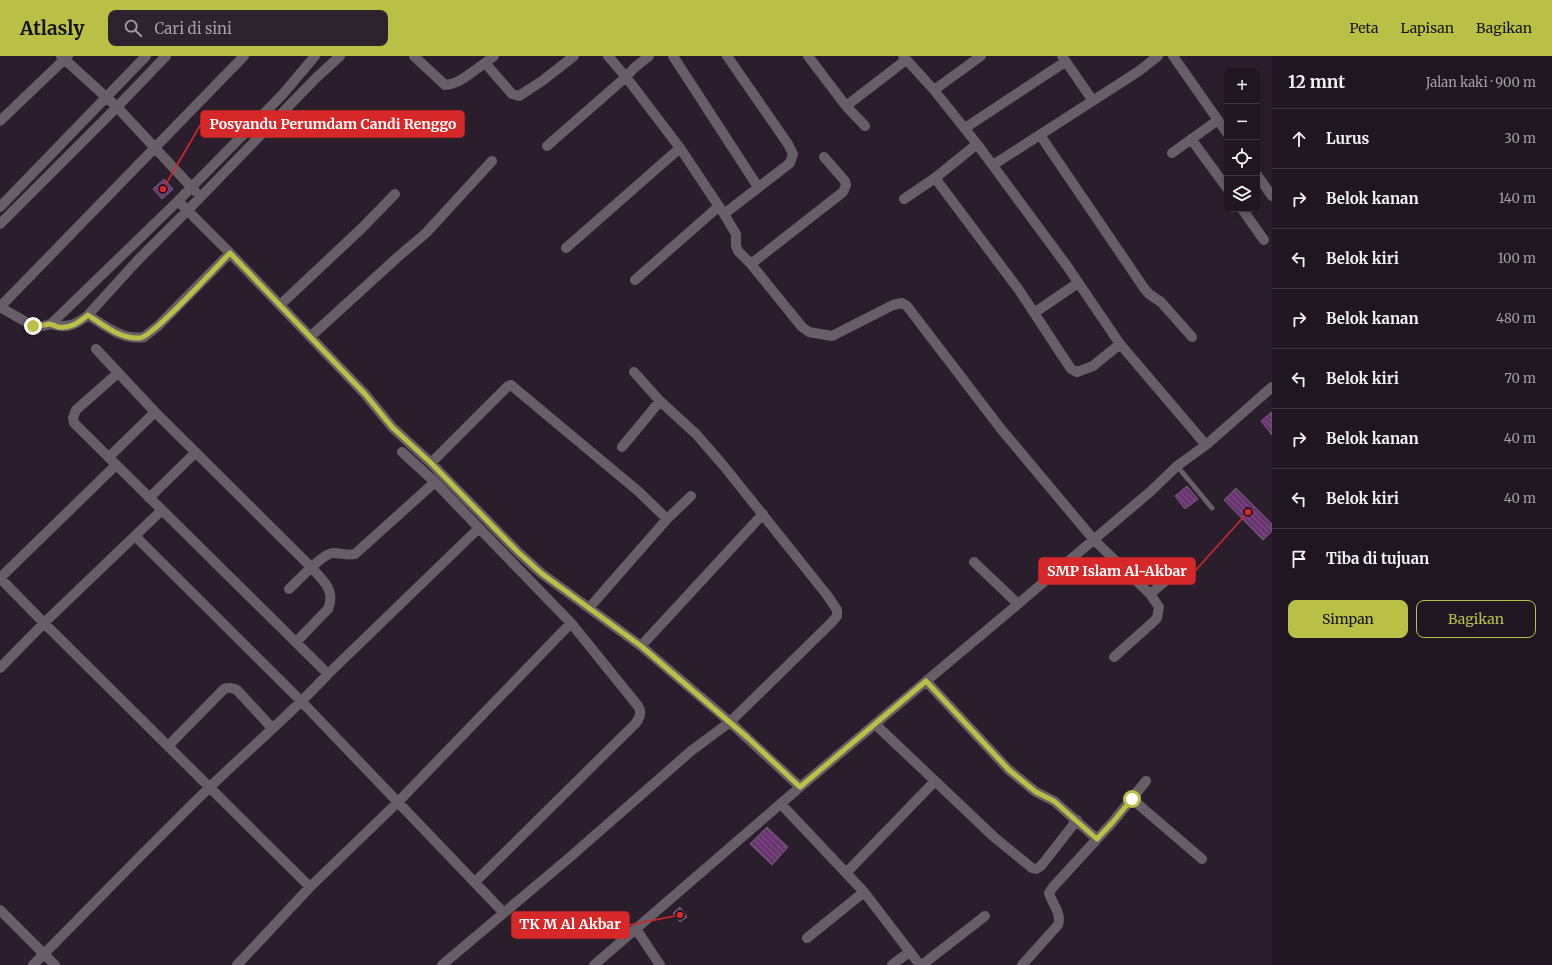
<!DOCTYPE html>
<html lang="id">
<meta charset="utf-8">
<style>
:root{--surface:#201621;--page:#2d232e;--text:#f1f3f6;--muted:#a29fa5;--line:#3d353f;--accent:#bac045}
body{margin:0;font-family:Merriweather,serif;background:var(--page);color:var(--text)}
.controls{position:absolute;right:12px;top:12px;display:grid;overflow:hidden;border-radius:8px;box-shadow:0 2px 10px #0003}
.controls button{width:36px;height:36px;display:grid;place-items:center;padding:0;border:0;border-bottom:1px solid var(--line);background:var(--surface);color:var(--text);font:20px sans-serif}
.stop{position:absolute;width:12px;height:12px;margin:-9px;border:3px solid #bac045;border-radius:50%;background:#fff}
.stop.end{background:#bac045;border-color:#fff;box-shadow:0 1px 4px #0008}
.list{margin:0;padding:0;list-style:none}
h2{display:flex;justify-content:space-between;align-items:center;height:52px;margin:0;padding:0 16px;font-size:17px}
h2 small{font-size:13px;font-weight:400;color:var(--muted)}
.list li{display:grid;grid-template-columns:26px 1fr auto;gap:12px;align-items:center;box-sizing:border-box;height:60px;padding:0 16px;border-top:1px solid var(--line)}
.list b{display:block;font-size:15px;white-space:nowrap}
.list em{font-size:13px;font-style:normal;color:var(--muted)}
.actions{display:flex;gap:8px;padding:12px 16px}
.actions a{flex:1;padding:9px 0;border:1px solid var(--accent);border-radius:8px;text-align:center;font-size:14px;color:var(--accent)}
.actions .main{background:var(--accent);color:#111}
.icon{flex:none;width:22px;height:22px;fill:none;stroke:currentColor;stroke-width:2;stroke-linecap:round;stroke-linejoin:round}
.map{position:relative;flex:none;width:1272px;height:909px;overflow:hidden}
header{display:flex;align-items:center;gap:24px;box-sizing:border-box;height:56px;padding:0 20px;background:var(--accent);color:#111}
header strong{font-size:19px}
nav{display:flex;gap:22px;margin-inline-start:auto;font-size:14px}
.search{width:280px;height:36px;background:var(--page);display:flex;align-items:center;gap:10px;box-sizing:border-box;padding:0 14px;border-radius:8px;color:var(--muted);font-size:15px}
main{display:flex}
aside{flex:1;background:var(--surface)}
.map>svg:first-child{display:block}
.building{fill:url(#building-back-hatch);stroke:#716374}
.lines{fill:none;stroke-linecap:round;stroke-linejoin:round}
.lane{stroke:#665f67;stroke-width:5}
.street{stroke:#665f67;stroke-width:10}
.route{stroke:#bac045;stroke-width:5}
.leader{fill:none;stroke:#d62828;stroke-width:1.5}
.callout-dot{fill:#d62828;stroke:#100a11;stroke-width:1.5}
.callout{fill:#d62828;stroke:#d62828;stroke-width:1.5}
.callout-label{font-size:14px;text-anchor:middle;font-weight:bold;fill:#fff}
</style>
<header>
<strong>Atlasly</strong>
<div class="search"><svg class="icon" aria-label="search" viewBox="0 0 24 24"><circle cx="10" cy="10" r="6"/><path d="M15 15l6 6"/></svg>Cari di sini</div>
<nav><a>Peta</a><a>Lapisan</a><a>Bagikan</a></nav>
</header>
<main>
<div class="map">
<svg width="1272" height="909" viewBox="0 0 1272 909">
<defs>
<pattern id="building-back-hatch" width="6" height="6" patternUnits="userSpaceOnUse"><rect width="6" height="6" fill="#693672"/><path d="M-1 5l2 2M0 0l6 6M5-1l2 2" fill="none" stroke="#7f5487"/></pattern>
</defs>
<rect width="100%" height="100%" fill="#2b1e2c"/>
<path class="building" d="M164,123L173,133L162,143L153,133Z
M1272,356V379L1261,365Z
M1187,430L1198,443L1185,453L1175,440Z
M1236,432L1272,468V475L1263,484L1224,444Z
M767,771L788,791L772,809L750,788Z
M680,851L687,861L680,866L673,857Z"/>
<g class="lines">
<path class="lane" d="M1177,410L1212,452"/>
<path class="street" d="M61,0L117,51L195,135
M414,0L445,29C460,28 473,15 485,7
M494,0L485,7L512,38L519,40L542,25L574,0
M608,0L626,21L680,92L724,158L736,178V190L738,195L751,208L802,271L809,276L832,280L893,249L902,247L907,250L1001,373L1094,484L1150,538L1182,511
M673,0L758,131
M808,0L846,50
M903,0L934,34L977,88L1067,210L1120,288L1206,389
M1062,0L1093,45
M1173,0L1227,77
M934,34L981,0
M0,65L68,0
M865,70L846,50L906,4
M965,72L1065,6
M1040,79L1144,232L1149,238L1161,246L1192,281
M1191,83L1227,132
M977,88L935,122L1019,234L1071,313L1077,316L1093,310L1120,288
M547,90L626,21L634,12L649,0
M1172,97L1218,64
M993,109L1139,15L1158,0
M1257,119L1272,140
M904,143L935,122
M178,145L230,197L365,338L392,371L431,407L518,496L541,517L641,590L730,666L831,567L837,560V554L827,539L723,409L696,378L660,345L634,316
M0,151L146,0
M1242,153L1264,184
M724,158L790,107L793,98L788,88L727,0
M0,168L117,51L166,0
M566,192L680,92
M751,208L843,136L846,129L845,125L824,101
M635,224L718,151
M280,249L362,172L395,138
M0,251L33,270L39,271L51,268L178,145L283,38L315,0
M0,251L244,0
M1034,257L1078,227
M88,259C104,269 123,285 144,281L158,270L230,197
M51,268C66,273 76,269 88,259L137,205L187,155L316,22L340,0
M310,281L400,199L426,177L492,105
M96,293L155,356L312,512C323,525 336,534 328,553L296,586
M622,391L660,345
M402,396L435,426L479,472
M109,401L155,356
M431,407L508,330L511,329L638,435L667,463
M149,442L195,397
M162,454L328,618L479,472L571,567L638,650C642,656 640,661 636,667L475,826
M135,480L302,646L504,857
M974,506L1018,548
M0,522L44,567L310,831
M0,522L116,409
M289,533C298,525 323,497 333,497C341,497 347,500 355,498L435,426
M589,552L667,463L691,440
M641,590L763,458
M1114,601L1152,567L1157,562L1159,551L1150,538
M0,612L44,567L162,454L74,367L73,362L76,354L118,317
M926,625L1009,714L1036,736L1054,745L1097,783L1112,767L1146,725
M875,668L994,781L1032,812L1036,813L1041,810L1077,764
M168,690L224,633C229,631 232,632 237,634L272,672
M1132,743L1202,803
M781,748L864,836L920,909
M846,817L935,725
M0,854L55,909
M636,873L660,909
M807,882L864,836
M33,909C92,850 150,789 210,731C249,693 291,658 328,618
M237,909L310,831L398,746L571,567
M442,909L569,802L691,695L730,666L800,731
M594,909L800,731L1018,548L1151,435L1177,410L1206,389L1272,331
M892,909L909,896
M922,909L985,860
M1022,909L1058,869C1062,857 1052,848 1049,837L1053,831L1097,783"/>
</g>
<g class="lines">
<path class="route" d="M33,270C39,271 43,269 49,268C52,268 55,270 58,271C71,273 79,266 88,259C103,269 120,283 140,282C153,281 217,210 230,197L365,338L392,371L431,407L518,496L541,517L641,590L748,682L800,731L926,625L1009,714L1036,736L1054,745L1097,783L1112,767L1132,743"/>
</g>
<path class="leader" d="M163 133L201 68M1248 456L1195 515M680 859L629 869"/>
<g class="callout-dot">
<circle cx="163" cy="133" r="4"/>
<circle cx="1248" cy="456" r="4"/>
<circle cx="680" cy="859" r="4"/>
</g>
<g class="callout">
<rect x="201" y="55" width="263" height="26" rx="4"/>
<rect x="1039" y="502" width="156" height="26" rx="4"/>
<rect x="512" y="856" width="117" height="26" rx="4"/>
</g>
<g class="callout-label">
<text x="333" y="73">Posyandu Perumdam Candi Renggo</text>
<text x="1117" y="520">SMP Islam Al-Akbar</text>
<text x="570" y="873">TK M Al Akbar</text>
</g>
</svg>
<div class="controls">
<button>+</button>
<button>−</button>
<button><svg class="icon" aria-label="locate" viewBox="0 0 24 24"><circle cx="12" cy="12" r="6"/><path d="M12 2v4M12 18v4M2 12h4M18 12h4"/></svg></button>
<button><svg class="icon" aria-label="layers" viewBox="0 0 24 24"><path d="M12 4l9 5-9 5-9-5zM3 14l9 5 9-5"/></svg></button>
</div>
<div class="stop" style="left:1132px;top:743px"></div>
<div class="stop end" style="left:33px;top:270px"></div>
</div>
<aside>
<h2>12 mnt<small>Jalan kaki · 900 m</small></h2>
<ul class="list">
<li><svg class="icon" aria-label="ahead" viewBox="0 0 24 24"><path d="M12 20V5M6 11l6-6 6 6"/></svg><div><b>Lurus</b></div><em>30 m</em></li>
<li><svg class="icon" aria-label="right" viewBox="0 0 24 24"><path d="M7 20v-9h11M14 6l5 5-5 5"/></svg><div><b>Belok kanan</b></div><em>140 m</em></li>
<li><svg class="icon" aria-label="left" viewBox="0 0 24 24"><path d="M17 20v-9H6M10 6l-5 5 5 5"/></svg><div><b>Belok kiri</b></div><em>100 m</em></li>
<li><svg class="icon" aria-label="right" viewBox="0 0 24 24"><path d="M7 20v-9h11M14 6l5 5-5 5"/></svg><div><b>Belok kanan</b></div><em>480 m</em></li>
<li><svg class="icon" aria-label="left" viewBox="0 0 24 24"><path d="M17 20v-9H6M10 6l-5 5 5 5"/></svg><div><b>Belok kiri</b></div><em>70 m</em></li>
<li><svg class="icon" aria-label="right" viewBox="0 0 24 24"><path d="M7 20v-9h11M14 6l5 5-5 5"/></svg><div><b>Belok kanan</b></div><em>40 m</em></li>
<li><svg class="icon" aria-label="left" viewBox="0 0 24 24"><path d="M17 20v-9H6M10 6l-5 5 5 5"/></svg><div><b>Belok kiri</b></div><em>40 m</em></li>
<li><svg class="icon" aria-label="arrive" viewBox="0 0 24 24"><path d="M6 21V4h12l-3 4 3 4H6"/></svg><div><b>Tiba di tujuan</b></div></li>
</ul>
<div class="actions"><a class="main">Simpan</a><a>Bagikan</a></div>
</aside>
</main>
